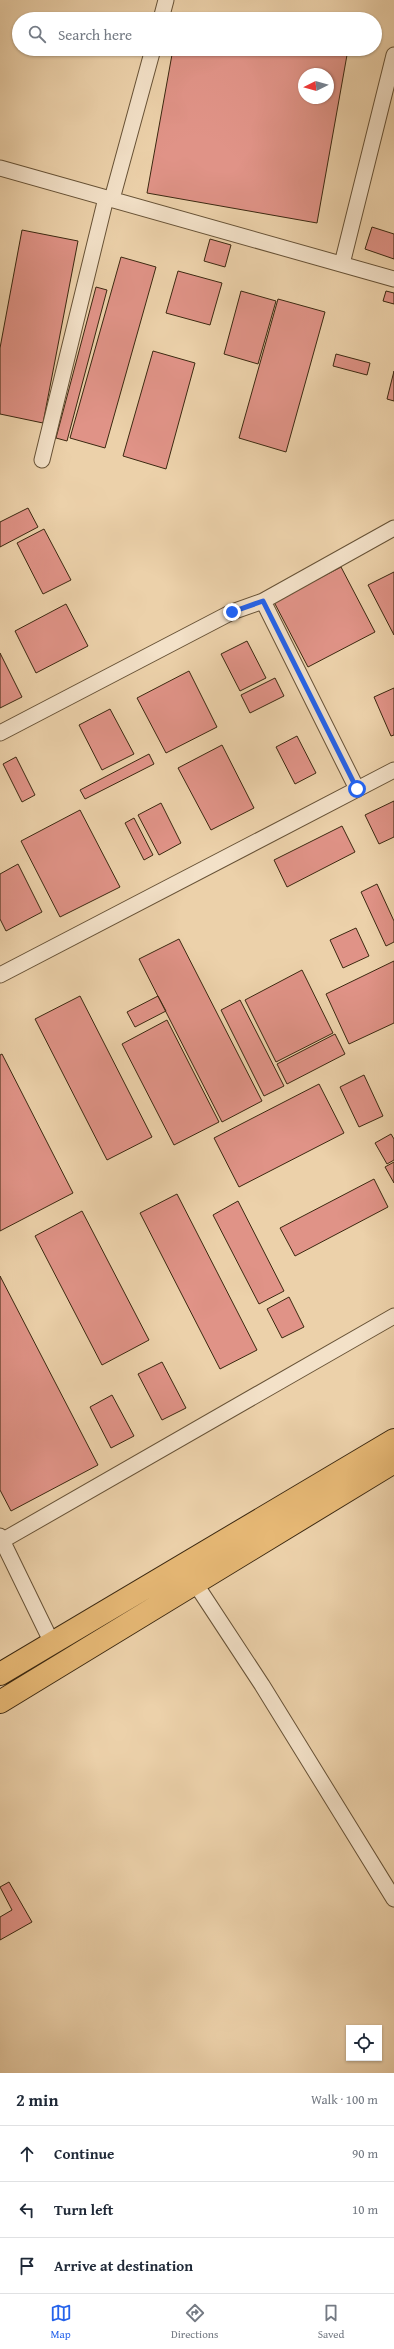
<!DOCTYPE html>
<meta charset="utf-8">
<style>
:root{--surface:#fff;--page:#f2f2f3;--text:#1f2937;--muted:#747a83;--line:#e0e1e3;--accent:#2563eb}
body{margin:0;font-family:"Gentium Book Plus",serif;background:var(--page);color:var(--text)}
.controls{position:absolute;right:12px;bottom:12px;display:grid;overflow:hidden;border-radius:0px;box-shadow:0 1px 3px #0004}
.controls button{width:36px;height:36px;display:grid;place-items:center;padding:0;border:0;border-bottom:1px solid var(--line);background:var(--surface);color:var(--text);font:20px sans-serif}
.compass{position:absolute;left:298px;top:68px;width:36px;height:36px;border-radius:50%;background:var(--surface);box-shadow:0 1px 3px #0004;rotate:265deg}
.stop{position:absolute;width:12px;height:12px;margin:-9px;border:3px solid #2563eb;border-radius:50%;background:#fff}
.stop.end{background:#2563eb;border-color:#fff;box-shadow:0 1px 4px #0008}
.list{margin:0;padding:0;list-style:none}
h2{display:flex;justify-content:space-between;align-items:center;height:52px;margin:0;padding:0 16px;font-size:17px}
h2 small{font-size:13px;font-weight:400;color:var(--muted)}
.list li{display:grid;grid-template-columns:26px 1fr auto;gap:12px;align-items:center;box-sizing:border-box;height:56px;padding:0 16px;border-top:1px solid var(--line)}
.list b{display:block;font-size:15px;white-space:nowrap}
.list em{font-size:13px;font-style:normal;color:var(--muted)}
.icon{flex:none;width:22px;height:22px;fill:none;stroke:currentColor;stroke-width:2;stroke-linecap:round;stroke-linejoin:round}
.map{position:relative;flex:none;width:394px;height:2073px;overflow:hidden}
.search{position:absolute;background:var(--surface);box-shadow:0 1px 3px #0004;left:12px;right:12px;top:12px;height:44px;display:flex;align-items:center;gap:10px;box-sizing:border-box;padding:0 14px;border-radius:22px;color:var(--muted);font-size:15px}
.sheet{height:220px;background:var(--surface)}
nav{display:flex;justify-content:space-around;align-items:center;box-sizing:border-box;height:56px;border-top:1px solid var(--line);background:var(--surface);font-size:11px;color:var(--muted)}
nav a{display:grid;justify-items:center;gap:2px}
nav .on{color:var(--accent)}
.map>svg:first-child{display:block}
.building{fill:#e09387;stroke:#3b2810;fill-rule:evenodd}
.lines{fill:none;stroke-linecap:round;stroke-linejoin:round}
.minor-casing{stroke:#675236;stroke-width:17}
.trunk-casing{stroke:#3b2810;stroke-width:24}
.minor{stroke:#f3e1c8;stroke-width:15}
.trunk{stroke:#e6b875;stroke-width:22}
.route{stroke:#2563eb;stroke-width:5}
</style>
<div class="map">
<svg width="394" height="2073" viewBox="0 0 394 2073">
<rect width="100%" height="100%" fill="#ecd1aa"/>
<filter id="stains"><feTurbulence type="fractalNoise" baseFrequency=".005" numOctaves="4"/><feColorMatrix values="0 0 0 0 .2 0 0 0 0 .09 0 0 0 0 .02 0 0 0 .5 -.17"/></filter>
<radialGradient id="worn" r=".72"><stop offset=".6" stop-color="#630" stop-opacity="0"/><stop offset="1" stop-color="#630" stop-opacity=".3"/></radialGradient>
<path class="building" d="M173,49H314L347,55L317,223L147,193ZM304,74H328V98H304Z
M372,227L394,234V259L365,249Z
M22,230L78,241L43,423L0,414V348Z
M210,239L231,245L225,267L204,261Z
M121,257L156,267L105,448L70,438Z
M178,271L222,283L210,325L166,313Z
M96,287L107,290L67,441L56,438Z
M241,291L276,301L258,364L224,354Z
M386,291L394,293V304L383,301Z
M278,299L325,312L286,452L239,438Z
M153,351L195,363L166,469L123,456Z
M336,354L370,363L367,375L333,366Z
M394,371V401L387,399Z
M28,508L38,527L0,547V522Z
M44,529L71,580L43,594L17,543Z
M341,567L375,632L308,667L274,602Z
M394,572V635L368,585Z
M66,604L88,646L36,673L15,631Z
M247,641L266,678L240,691L221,654Z
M0,653L22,697L0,708Z
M189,671L217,727L166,753L137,698Z
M275,678L284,696L250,713L241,695Z
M394,688V735L391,736L374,697Z
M110,709L134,754L102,770L79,725Z
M297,736L316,773L295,784L276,747Z
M222,745L254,808L211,830L178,768Z
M149,754L154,764L85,799L80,790Z
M16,757L35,795L22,802L3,764Z
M394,801V837L379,844L365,815Z
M161,803L181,843L159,855L138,815Z
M80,810L120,887L60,917L21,841Z
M134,818L153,855L144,860L125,823Z
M342,826L355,852L287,887L274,860Z
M18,864L42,912L6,931L0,919V874Z
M377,884L394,921V942L386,946L361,892Z
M356,928L369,956L343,968L330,940Z
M179,939L262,1101L222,1122L139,959Z
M394,961V1023L349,1044L326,994Z
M302,970L333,1033L276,1062L245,1000Z
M80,996L152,1137L107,1160L35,1019Z
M158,996L166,1011L135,1027L127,1012Z
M240,1000L284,1086L264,1096L221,1010Z
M167,1020L219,1122L174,1145L122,1044Z
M335,1034L345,1054L287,1084L277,1064Z
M2,1054L73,1193L0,1231V1055Z
M364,1075L383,1116L359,1127L340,1087Z
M319,1084L344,1133L239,1187L214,1138Z
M391,1134L394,1139V1160L387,1164L375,1143Z
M394,1162V1183L385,1167Z
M374,1179L388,1207L295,1256L280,1228Z
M177,1194L257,1350L220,1369L140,1213Z
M238,1201L284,1291L259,1304L213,1215Z
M82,1211L149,1340L102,1365L35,1236Z
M0,1276L98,1465L11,1511L0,1490Z
M289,1297L304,1327L282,1338L267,1309Z
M162,1362L186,1408L162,1420L138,1374Z
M112,1395L134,1436L111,1448L90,1407Z
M9,1882L32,1922L0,1940V1917L12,1910L0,1887Z"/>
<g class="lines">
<g class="minor-casing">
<path id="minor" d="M161,19L166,0
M0,168L394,279
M112,199L153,49
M342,264L394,55
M42,460L106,198
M263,601L394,528
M0,733L232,612L263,601L357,789
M0,975L394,770
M0,1536L52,1643
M0,1542L394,1316
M195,1583L262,1685L394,1899"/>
</g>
<g class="trunk-casing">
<path id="trunk" d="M0,1674L394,1440
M0,1702L394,1462"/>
</g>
<use href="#minor" class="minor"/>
<use href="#trunk" class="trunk"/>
</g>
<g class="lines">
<path class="route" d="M232,612L263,601L357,789"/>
</g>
<rect width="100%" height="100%" filter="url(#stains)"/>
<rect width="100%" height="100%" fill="url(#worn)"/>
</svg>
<div class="controls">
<button><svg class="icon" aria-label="locate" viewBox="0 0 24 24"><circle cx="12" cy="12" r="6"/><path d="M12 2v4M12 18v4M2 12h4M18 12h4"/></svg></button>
</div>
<svg class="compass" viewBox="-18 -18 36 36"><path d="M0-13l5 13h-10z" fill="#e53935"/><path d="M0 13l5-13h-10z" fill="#747a83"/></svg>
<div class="stop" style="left:357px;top:789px"></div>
<div class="stop end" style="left:232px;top:612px"></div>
<div class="search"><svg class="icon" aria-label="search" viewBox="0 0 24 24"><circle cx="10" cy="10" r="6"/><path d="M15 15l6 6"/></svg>Search here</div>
</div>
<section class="sheet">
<h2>2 min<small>Walk · 100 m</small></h2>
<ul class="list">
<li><svg class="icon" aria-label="ahead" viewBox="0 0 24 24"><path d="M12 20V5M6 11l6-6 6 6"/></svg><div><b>Continue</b></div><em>90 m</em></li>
<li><svg class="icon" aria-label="left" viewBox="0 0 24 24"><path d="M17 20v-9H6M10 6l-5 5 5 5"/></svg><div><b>Turn left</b></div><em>10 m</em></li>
<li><svg class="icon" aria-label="arrive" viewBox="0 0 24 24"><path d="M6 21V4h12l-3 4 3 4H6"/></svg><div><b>Arrive at destination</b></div></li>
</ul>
</section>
<nav>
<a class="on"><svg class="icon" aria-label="map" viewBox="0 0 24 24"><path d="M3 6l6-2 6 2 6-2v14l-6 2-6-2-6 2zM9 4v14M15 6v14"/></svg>Map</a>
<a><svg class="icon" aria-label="directions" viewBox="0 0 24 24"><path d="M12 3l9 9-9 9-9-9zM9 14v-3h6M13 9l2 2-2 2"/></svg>Directions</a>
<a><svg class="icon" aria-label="saved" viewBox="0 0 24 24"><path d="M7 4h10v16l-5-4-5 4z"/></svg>Saved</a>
</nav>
